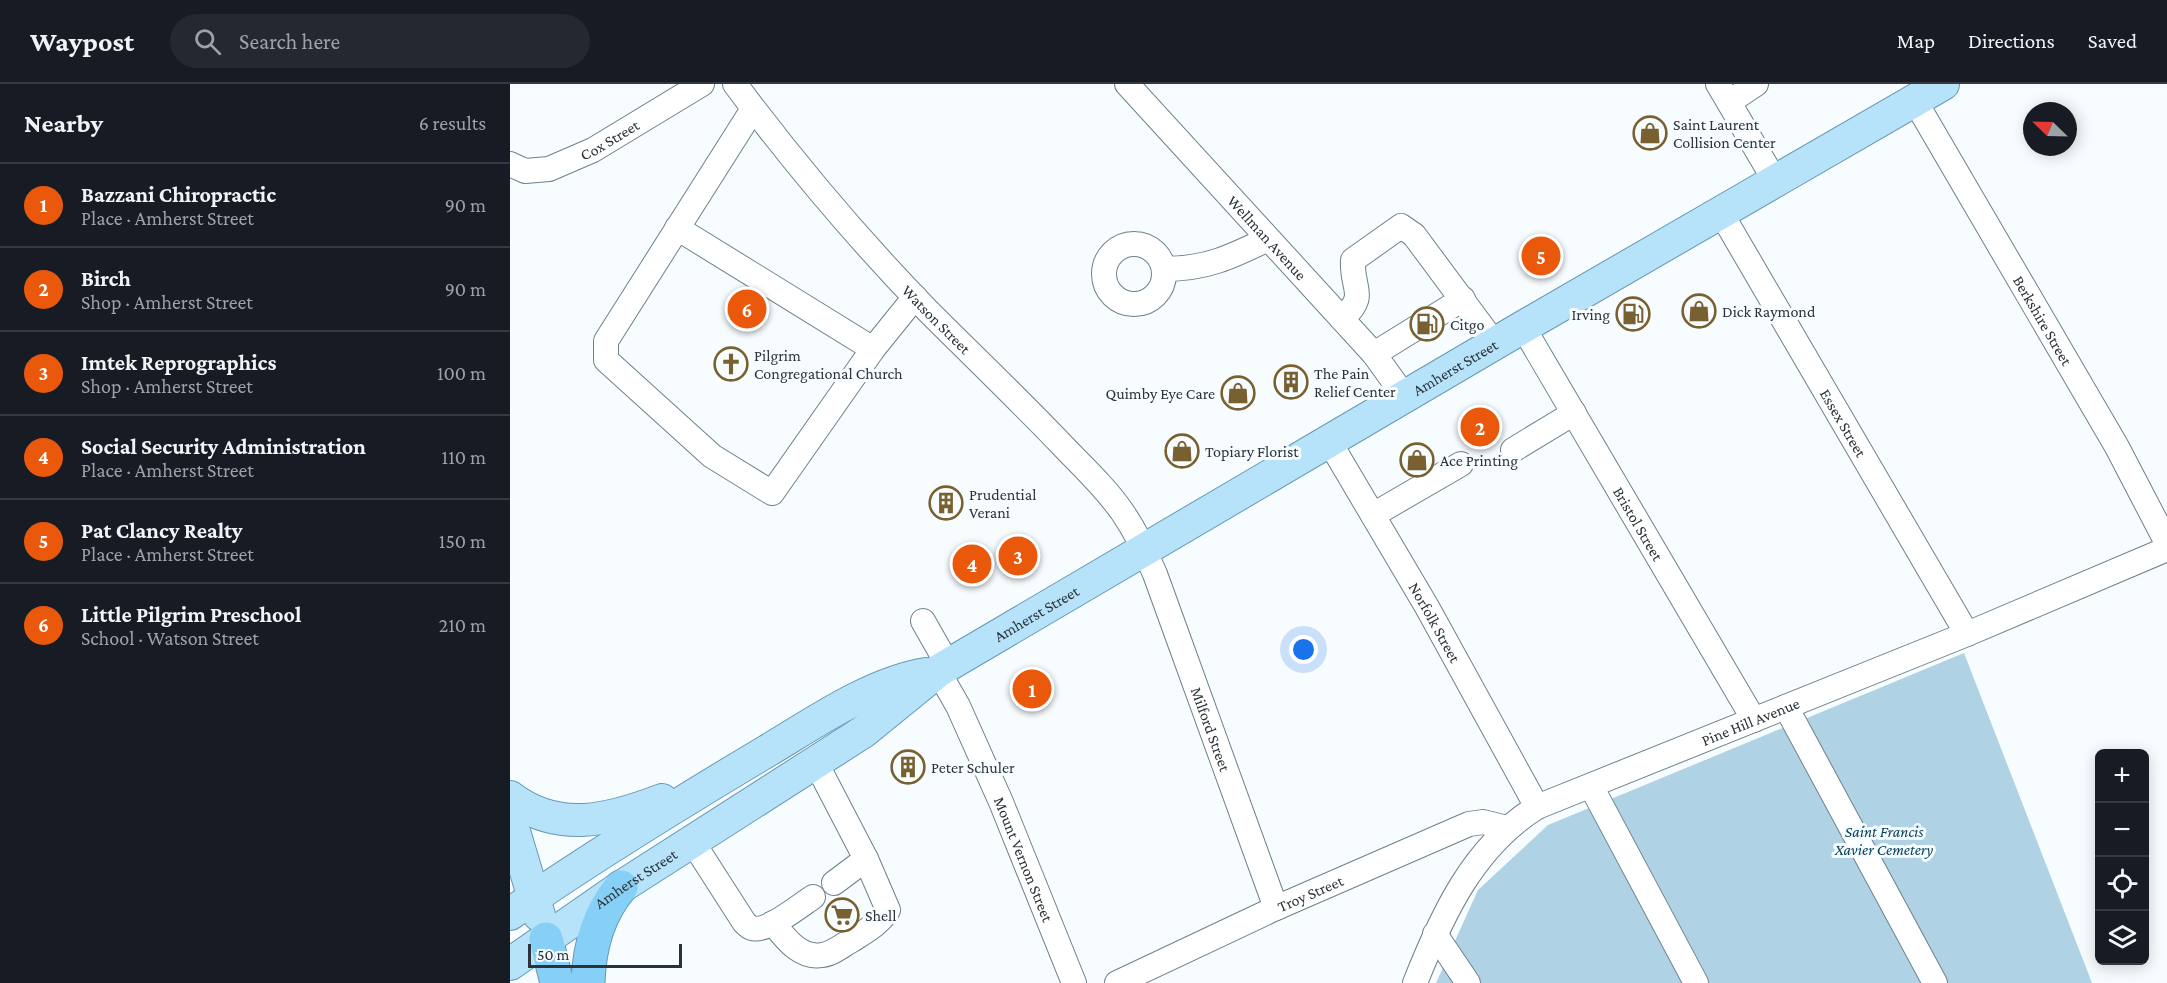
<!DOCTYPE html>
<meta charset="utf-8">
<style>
:root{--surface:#171b24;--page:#242831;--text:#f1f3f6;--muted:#9ea1a6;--line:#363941;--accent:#ea580c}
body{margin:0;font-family:"Crimson Pro",serif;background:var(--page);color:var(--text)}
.controls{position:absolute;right:18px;bottom:18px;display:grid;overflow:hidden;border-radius:9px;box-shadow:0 3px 15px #0003}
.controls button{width:54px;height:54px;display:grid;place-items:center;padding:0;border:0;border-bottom:2px solid var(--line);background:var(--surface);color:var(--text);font:30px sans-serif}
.compass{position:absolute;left:1513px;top:18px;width:54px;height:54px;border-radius:50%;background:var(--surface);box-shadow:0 3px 15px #0003;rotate:293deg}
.scale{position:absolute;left:18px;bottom:15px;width:154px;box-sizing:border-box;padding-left:6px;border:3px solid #2b3338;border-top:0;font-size:16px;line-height:21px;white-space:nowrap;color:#2b3338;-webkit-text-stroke:4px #f7fcfe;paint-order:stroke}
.you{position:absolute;left:794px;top:566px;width:21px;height:21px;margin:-15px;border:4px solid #fff;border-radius:50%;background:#1a73e8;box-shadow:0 0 0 9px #1a73e833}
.badge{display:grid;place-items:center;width:39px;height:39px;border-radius:50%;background:var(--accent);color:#fff;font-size:20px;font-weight:700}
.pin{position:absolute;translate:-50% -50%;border:3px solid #fff;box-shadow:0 2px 6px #0006}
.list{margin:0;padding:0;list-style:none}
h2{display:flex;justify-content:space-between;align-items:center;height:78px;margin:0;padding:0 24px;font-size:26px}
h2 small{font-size:20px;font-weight:400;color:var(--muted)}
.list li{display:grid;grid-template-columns:39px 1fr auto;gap:18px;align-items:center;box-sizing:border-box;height:84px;padding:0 24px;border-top:2px solid var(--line)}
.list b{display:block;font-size:22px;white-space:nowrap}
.list p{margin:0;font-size:20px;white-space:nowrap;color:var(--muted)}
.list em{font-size:20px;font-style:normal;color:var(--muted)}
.icon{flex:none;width:33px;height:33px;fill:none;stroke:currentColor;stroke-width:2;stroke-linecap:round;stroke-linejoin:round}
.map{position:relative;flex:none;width:1657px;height:899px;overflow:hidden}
header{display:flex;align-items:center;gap:36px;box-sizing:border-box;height:84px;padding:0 30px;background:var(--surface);border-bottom:2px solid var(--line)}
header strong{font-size:28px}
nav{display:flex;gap:33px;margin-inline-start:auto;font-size:21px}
.search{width:420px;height:54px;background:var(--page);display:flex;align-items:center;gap:15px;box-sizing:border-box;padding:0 21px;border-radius:33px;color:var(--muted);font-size:22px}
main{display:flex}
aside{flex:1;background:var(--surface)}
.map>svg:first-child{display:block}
.green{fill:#b0d2e5}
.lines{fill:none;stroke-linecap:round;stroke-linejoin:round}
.minor-casing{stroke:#6e818b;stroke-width:26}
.major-casing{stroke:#6698b4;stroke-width:34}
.highway-casing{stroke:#6698b4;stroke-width:35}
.minor{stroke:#fff;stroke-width:24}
.major{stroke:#b6e2fa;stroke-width:32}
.highway{stroke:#86cff6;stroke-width:33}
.labels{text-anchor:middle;stroke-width:6;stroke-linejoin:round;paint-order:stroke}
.poi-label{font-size:16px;fill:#2b3338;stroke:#f7fcfe;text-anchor:start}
.street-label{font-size:16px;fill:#2b3338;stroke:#f7fcfe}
.park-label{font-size:16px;font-style:italic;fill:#06445d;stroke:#f7fcfe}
</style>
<header>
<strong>Waypost</strong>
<div class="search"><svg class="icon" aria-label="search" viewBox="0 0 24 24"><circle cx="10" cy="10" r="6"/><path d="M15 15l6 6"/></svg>Search here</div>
<nav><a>Map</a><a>Directions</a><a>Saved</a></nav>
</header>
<main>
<aside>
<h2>Nearby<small>6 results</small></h2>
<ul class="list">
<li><span class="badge">1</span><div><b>Bazzani Chiropractic</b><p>Place · Amherst Street</p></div><em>90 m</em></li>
<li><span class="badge">2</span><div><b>Birch</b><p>Shop · Amherst Street</p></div><em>90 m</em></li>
<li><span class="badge">3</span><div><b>Imtek Reprographics</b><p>Shop · Amherst Street</p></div><em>100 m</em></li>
<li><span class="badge">4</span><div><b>Social Security Administration</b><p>Place · Amherst Street</p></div><em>110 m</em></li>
<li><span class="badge">5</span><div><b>Pat Clancy Realty</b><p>Place · Amherst Street</p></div><em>150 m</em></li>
<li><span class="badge">6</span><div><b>Little Pilgrim Preschool</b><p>School · Watson Street</p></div><em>210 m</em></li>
</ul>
</aside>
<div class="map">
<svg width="1657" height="899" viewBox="0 0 1657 899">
<rect width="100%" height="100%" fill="#f7fcfe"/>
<path class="green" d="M1454,569L1582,899H926L968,806L1038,741Z"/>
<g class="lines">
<g class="minor-casing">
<g id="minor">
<path id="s1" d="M225,0C284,79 348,155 417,226C462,271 508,315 552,361C573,383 596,404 613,429C626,448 636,469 645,490L766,824"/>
<path id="s2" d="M617,0L864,270L895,313"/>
<path d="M1208,0L1265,97"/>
<path id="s3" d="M1405,17L1607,363L1657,459"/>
<path d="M1219,18L1246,0"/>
<path d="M243,25L96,257V276L202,372L262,409L363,265L405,213"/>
<path id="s4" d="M0,80L15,87L39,85L83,66L192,0"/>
<path id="s5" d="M1211,129L1457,550"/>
<path d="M167,144L363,265"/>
<circle cx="624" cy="190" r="30"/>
<path d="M654,185C696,185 721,173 758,155"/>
<path d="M832,235C859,210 841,206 843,176L891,142L904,151L985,260"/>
<path id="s6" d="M1013,243L1244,636"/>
<path d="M864,270L953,215"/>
<path id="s7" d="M819,357L917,523L1027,723"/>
<path d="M1003,366L1064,329"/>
<path d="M863,431L951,380"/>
<path d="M413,537L438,581"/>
<path id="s8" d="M428,587L448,622L491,718L564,899"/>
<path d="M1276,623L1425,899"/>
<path d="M306,679L356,775L324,799"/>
<path d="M1081,702L1186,899"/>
<path d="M182,757L234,838C236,840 238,843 242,844C256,849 291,821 303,813"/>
<path d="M263,839C275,854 290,875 312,871C322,870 333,861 342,856C356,847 369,840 378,826L356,775"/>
<path d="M925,850L958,899"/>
<path id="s9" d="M607,899L766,824L959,740L973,738L997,744"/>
<path id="s10" d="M905,899C932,831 963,763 1027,723L1457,550L1657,465"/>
</g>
</g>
<g class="major-casing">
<g id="major">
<path d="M0,713C48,750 100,736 152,716"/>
<path d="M0,734L29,831"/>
<path d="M0,830C83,772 170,719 257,667C304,639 361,599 416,590"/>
<path id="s11" d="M0,880L111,803L353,648L428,587L1013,243L1433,0"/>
</g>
</g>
<g class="highway-casing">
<path id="highway" d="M36,855L47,899
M78,899C79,865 88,830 111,803"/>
</g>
<use href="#minor" class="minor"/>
<use href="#major" class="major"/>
<use href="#highway" class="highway"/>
</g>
<defs>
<g id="shop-ring" transform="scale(1.725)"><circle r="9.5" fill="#f7fcfe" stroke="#796031" stroke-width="1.5"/><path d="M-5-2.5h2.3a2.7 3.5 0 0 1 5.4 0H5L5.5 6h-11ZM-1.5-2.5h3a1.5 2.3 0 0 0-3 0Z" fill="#796031"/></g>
<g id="fuel-ring" transform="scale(1.725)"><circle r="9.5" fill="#f7fcfe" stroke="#796031" stroke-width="1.5"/><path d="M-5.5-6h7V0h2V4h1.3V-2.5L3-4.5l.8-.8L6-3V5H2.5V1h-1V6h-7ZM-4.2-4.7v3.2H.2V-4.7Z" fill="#796031"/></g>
<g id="church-ring" transform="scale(1.725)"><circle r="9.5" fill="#f7fcfe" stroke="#796031" stroke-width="1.5"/><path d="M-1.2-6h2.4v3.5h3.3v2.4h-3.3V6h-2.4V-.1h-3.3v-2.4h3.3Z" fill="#796031"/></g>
<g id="building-ring" transform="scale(1.725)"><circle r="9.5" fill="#f7fcfe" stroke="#796031" stroke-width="1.5"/><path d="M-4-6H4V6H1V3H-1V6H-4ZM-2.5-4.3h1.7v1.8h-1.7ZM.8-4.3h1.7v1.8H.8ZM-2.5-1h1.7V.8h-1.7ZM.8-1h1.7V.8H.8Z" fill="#796031"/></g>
<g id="supermarket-ring" transform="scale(1.725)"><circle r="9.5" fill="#f7fcfe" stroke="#796031" stroke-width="1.5"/><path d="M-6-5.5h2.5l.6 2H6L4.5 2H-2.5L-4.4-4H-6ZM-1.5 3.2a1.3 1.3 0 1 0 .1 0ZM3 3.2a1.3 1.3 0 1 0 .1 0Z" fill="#796031"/></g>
</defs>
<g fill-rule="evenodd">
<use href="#shop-ring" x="1140" y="49"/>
<use href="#shop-ring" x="1189" y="227"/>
<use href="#fuel-ring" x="1123" y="230"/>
<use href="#fuel-ring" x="917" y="240"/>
<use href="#church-ring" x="221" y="280"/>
<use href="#building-ring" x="781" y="298"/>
<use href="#shop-ring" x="728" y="309"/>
<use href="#shop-ring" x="672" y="367"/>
<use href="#shop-ring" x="907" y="376"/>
<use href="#building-ring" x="436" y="419"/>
<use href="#building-ring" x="398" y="683"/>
<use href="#supermarket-ring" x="332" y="831"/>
</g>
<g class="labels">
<g class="poi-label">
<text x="1163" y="46">Saint Laurent<tspan x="1163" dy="18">Collision Center</tspan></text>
<text x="1212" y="233">Dick Raymond</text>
<text x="1100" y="236" text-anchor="end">Irving</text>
<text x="940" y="246">Citgo</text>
<text x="244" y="277">Pilgrim<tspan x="244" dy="18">Congregational Church</tspan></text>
<text x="804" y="295">The Pain<tspan x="804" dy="18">Relief Center</tspan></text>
<text x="705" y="315" text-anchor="end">Quimby Eye Care</text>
<text x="695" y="373">Topiary Florist</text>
<text x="930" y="382">Ace Printing</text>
<text x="459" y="416">Prudential<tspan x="459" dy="18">Verani</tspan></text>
<text x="421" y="689">Peter Schuler</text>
<text x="355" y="837">Shell</text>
</g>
<g class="street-label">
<text dy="6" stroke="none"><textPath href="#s4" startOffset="108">Cox Street</textPath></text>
<text dy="6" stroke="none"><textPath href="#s2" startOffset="208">Wellman Avenue</textPath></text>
<text dy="6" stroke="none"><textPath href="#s1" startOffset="310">Watson Street</textPath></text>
<text dy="6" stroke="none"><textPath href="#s3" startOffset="254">Berkshire Street</textPath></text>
<text dy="6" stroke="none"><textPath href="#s11" startOffset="1119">Amherst Street</textPath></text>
<text dy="6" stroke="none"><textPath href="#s5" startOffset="243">Essex Street</textPath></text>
<text dy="6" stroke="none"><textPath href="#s6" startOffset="228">Bristol Street</textPath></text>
<text dy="6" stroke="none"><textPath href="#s11" startOffset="633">Amherst Street</textPath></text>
<text dy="6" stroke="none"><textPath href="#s7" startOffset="210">Norfolk Street</textPath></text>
<text dy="6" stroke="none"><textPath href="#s10" startOffset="448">Pine Hill Avenue</textPath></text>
<text dy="6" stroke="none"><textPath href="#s1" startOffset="813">Milford Street</textPath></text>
<text dy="6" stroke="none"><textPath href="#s8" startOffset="207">Mount Vernon Street</textPath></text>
<text dy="6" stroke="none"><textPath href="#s11" startOffset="152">Amherst Street</textPath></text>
<text dy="6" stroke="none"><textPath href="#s9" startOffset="213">Troy Street</textPath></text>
</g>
<g class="park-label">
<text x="1374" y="753">Saint Francis<tspan x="1374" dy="18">Xavier Cemetery</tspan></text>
</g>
</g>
</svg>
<div class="controls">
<button>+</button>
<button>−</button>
<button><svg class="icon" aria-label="locate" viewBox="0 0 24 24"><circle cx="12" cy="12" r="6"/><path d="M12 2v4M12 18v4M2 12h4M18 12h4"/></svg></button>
<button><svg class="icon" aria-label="layers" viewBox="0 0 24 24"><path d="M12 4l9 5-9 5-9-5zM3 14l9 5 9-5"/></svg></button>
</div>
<svg class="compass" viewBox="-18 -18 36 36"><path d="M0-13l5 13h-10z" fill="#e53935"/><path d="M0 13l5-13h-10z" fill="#9ea1a6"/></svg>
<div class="scale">50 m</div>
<div class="you"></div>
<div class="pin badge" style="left:522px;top:605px">1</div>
<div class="pin badge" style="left:970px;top:343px">2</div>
<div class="pin badge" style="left:508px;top:472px">3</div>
<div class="pin badge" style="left:462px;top:480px">4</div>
<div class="pin badge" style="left:1031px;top:172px">5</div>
<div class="pin badge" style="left:237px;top:225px">6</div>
</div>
</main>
